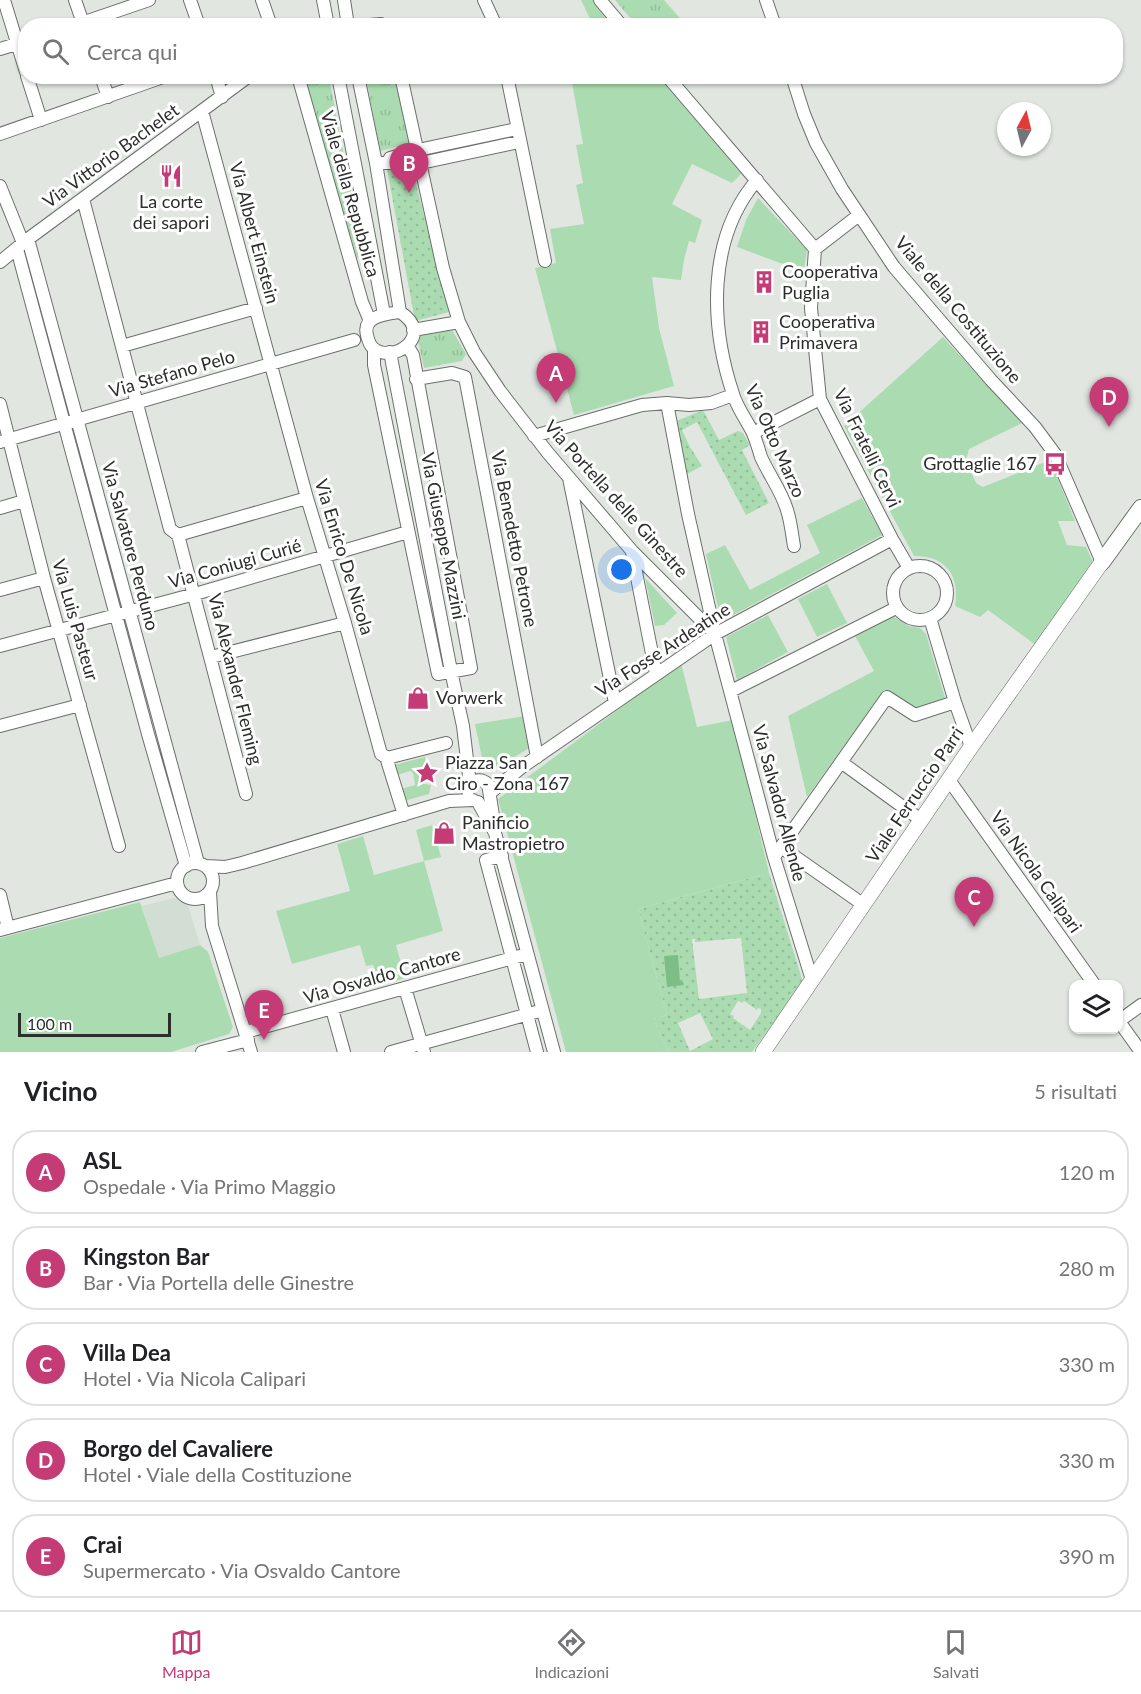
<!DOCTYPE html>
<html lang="it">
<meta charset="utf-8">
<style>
:root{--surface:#fff;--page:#f2f2f2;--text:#202124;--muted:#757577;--line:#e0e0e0;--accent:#c43b75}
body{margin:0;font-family:Lato,sans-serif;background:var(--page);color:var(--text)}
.controls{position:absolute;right:18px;bottom:18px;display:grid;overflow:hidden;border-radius:12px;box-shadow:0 2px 4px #0004}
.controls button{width:54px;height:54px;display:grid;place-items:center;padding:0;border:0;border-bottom:2px solid var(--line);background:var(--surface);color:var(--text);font:30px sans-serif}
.compass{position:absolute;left:997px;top:102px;width:54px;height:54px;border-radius:50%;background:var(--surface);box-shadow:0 2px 4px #0004;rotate:7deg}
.scale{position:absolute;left:18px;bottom:15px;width:153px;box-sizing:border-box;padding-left:6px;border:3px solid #2c2e2c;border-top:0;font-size:16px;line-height:21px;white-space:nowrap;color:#2c2e2c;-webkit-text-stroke:4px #fff;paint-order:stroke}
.you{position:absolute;left:622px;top:570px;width:21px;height:21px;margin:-15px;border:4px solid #fff;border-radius:50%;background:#1a73e8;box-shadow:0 0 0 9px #1a73e833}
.badge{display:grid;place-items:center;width:39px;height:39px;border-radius:50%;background:var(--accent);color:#fff;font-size:20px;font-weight:700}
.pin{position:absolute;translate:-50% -50px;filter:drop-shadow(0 2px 3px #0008)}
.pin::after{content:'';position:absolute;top:32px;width:21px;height:18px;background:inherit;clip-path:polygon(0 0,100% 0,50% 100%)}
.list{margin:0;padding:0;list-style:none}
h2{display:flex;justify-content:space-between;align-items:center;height:78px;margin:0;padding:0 24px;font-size:26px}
h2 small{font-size:20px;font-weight:400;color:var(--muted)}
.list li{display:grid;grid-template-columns:39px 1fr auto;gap:18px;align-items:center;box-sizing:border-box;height:84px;margin:0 12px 12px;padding:0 12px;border:2px solid var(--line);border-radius:24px}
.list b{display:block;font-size:22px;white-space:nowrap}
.list p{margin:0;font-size:20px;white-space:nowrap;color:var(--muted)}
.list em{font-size:20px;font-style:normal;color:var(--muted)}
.icon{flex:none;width:33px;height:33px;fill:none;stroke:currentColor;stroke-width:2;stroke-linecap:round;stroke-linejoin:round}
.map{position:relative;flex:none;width:1141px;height:1052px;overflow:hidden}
.search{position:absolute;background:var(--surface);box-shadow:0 2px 4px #0004;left:18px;right:18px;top:18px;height:66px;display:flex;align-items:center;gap:15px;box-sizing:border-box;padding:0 21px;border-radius:24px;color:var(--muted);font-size:22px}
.sheet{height:558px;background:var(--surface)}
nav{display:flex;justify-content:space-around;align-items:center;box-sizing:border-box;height:84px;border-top:2px solid var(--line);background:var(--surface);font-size:16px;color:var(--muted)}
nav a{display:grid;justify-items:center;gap:3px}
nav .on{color:var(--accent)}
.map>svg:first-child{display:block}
.built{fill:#d2ddd3}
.grass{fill:#abdcb1}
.park{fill:url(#park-tufts)}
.garden{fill:url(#garden-dots);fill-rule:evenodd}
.water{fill:#7dbd87}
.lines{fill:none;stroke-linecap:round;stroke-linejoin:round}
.minor-casing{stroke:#6c706c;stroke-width:14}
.tertiary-casing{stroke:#6c706c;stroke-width:16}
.secondary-casing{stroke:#6c706c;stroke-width:18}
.minor{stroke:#fff;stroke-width:12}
.tertiary{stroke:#fff;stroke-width:15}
.secondary{stroke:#fff;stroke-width:16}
.labels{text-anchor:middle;stroke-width:6;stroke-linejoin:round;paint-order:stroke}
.street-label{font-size:18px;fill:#2c2e2c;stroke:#fff}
.poi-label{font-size:18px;fill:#2c2e2c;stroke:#fff;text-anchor:start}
</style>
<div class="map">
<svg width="1141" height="1052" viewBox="0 0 1141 1052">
<defs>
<pattern id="park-tufts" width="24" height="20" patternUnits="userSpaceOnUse" patternTransform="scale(1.5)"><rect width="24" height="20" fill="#abdcb1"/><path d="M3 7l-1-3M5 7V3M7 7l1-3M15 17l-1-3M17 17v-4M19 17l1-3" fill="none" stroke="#93bd98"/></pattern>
<pattern id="garden-dots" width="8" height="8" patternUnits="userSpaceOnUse" patternTransform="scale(1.5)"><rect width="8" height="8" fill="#abdcb1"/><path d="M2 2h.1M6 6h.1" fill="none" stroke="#93bd98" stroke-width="1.8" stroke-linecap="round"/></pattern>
</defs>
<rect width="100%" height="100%" fill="#e1e6e1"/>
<path class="built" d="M174,898L188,906L200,945L159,959L142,906Z"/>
<path class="grass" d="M581,0H594L616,25H593Z
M571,77H659L741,174L732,183L692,164L672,204L702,220L695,243L689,241L684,260L681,280L652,277L659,328L674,386L574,415L535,268L556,263L550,229L584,224L576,185L583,183L576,145L583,144Z
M758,198L807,250L804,269L780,263L737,247L746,220Z
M943,337L1022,423L969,449L966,460L976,483L983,487L1050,460L1075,521H1058L1067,545L1086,547L1093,562L1037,646L988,610L980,617L955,606C960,575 946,556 914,556L844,426Z
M862,498L882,535L726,619L720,617L706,554L725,545L750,590L820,553L807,525Z
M645,578L677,613L664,625L655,626Z
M827,584L847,623L817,637L798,599Z
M768,615L788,652L737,680L726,637Z
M892,616L909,626L920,628L926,634L945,698L913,709L884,690L807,797L788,716L874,671L854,634Z
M681,663L697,727L733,720L769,873L638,909L667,1015L653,1019L669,1052H566L498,799Z
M525,716L531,747L493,770L484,768L475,724Z
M425,757L428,768L423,772L422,778L424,784L431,785L429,794L404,801L401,789L415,785L413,773L410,771L397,775L394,765Z
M432,825L441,857L424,861L443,931L396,945L405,978L373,987L369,976L376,973L373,965L366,966L360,945L292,964L276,911L350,891L337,844L363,836L374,875L424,861L416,830Z
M140,902L159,958L200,945L208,952L233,1027L229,1034L171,1052H0V938Z"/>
<path class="park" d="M615,0H664L686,25H636Z
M304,77H329L363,257L357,258Z
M366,77H394L411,143L380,151Z
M452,330L466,354L462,361L424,368L417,336Z"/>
<path class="garden" d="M412,168L449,312L415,321L387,169Z
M703,410L719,440L738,431L743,433L750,445L742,450L769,503L746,515L697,422L682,430L690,447L702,466L687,474L674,422Z
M769,873L803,982L752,1052H669L653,1019L667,1015L638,909ZM741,938L747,993L699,999L692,939H695V942ZM738,1001L742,1003L744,1001L757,1010L758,1008L761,1009V1013L750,1030L733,1018L734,1016L730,1014ZM700,1013L713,1039L690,1051L678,1023Z"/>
<path class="water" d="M678,955L680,982H683L684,985L667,987L664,956Z"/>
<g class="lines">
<g class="minor-casing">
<path id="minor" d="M4,0L26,72
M75,0L84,26
M190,0L199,26
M262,0L271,26
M323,0L328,26
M344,0L348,26
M484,0L496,26
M600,0L622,26
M766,0L775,26
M73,26L149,0
M358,26L381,24L384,26
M0,49L26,41
M27,76L41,120
M101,76L108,97
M216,76L222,97
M298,76L362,302L370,321
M338,76L384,314
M358,76L376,163L400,312
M401,76L443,268L459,322L474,352L500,391L548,453L632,551L715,634
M507,76L545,261
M667,76L815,249
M792,76L804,114L816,143L842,189L894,267L991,380L1035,427L1055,454L1102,562
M202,111L307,498L345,623L381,754L386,757L404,815
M0,134L166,76
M390,158L418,150L517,129
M376,163H421L519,142
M757,180C707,238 710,325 733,394C737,407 745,418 752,431C756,439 758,448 761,457C769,475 782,492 787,510C791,522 792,535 794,546
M0,186L23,243
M83,199L170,529L178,535L246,794
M859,215L815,249L811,308L820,399L892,539L909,568
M28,239L198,863
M17,249L148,734L186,866
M0,262L28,239L249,76
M400,312C436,335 393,365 373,348C369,344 368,340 367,335C362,316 386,314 400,312Z
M413,330L459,322
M122,346L256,308
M374,349V365L438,674L471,668L413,355L408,347
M390,352L451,671L463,726L470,784
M416,379L452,373L465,377L537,757
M667,403L688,514L715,634L774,857L812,980
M0,404L44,578L119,846
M753,433L820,399
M534,436L642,405L667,403L689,405L711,403L733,395
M0,442L354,340
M569,478L615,703
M0,508L24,501
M178,535L307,498
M632,552L656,674
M893 593a27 27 0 1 1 54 0a27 27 0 1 1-54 0Z
M0,590L44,578
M930,618L955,702L971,747
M0,646L195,594L408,532
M211,657L345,623
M731,691L896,608
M0,726L80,705
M387,758L446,743
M841,762L921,820
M949,780L1094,984
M468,791C470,780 480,777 488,784L495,828
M491,792L522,767L715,634L892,539
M478,802L495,833L554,1052
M781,847L864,905
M502,856L486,860L537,1052
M774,857L887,697L915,715L955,702
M177 881a18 18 0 1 1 36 0a18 18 0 1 1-36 0Z
M206,866L225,867L242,863L449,801L473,800
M210,892L212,926L251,1052
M0,895L8,928
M0,930L177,883
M405,988L424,1052
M332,1009L344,1052
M1118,1020L1141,1052
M1119,1021L1141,1005
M246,1032L527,954
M202,1052L248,1040
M391,1052L536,1012"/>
</g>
<g class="tertiary-casing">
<path id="tertiary" d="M763,1052L971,747L1102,562"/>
</g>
<g class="secondary-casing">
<path id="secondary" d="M1102,562L1141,508"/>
</g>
<use href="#minor" class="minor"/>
<use href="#tertiary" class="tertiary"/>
<use href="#secondary" class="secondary"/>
</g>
<defs>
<g id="restaurant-bare" transform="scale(1.8)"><path d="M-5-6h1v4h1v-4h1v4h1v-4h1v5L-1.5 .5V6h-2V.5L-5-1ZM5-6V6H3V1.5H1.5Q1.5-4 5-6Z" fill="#c43b75" stroke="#fff" stroke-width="2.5" paint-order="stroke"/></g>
<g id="building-bare" transform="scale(1.8)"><path d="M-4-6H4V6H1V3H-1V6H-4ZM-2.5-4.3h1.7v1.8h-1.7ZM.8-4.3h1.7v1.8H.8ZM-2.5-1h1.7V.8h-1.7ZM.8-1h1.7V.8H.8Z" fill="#c43b75" stroke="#fff" stroke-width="2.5" paint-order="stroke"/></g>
<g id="bus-bare" transform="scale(1.8)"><path d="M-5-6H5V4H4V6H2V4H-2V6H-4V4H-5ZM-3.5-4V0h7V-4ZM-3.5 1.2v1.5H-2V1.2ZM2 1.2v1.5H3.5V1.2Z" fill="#c43b75" stroke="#fff" stroke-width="2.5" paint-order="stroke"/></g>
<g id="shop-bare" transform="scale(1.8)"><path d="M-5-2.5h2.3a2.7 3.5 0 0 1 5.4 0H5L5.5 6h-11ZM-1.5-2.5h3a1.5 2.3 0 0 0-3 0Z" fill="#c43b75" stroke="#fff" stroke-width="2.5" paint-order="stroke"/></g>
<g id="sight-bare" transform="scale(1.8)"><path d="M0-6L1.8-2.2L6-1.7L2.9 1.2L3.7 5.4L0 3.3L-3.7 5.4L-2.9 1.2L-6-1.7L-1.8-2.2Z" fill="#c43b75" stroke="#fff" stroke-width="2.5" paint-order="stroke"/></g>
</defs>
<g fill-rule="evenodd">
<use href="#restaurant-bare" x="171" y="176"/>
<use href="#building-bare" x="764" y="282"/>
<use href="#building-bare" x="761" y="332"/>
<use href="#bus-bare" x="1055" y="464"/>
<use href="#shop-bare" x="418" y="698"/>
<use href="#sight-bare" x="427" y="773"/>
<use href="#shop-bare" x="444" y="833"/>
</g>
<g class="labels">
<g class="street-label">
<text transform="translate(111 156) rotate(-36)" y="6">Via Vittorio Bachelet</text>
<text transform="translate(350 194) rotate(74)" y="6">Viale della Repubblica</text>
<text transform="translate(254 233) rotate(75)" y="6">Via Albert Einstein</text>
<text transform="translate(958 310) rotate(50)" y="6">Viale della Costituzione</text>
<text transform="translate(172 374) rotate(-16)" y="6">Via Stefano Pelo</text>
<text transform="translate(775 441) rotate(66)" y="6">Via Otto Marzo</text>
<text transform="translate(867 448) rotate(64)" y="6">Via Fratelli Cervi</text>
<text transform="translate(616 499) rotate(48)" y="6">Via Portella delle Ginestre</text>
<text transform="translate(443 536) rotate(79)" y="6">Via Giuseppe Mazzini</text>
<text transform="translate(514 539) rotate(79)" y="6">Via Benedetto Petrone</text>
<text transform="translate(130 546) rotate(75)" y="6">Via Salvatore Perduno</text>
<text transform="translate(344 557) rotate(73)" y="6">Via Enrico De Nicola</text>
<text transform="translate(235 564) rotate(-16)" y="6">Via Coniugi Curié</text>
<text transform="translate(75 620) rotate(74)" y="6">Via Luis Pasteur</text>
<text transform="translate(663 650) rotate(-33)" y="6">Via Fosse Ardeatine</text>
<text transform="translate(235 679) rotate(76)" y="6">Via Alexander Fleming</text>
<text transform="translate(915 795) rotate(-56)" y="6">Viale Ferruccio Parri</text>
<text transform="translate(779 803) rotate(75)" y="6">Via Salvador Allende</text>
<text transform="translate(1036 872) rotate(55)" y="6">Via Nicola Calipari</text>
<text transform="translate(382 976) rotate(-16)" y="6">Via Osvaldo Cantore</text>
</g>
<g class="poi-label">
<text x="171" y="208" text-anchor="middle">La corte<tspan x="171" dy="21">dei sapori</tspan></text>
<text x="782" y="278">Cooperativa<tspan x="782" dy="21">Puglia</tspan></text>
<text x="779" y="328">Cooperativa<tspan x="779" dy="21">Primavera</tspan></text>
<text x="1037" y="470" text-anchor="end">Grottaglie 167</text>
<text x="436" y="704">Vorwerk</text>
<text x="445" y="769">Piazza San<tspan x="445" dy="21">Ciro - Zona 167</tspan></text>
<text x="462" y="829">Panificio<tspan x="462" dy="21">Mastropietro</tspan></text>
</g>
</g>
</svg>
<div class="controls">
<button><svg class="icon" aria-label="layers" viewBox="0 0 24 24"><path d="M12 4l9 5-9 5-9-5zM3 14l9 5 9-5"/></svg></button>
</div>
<svg class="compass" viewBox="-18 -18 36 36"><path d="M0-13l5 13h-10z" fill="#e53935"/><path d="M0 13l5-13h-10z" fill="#757577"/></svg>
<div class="scale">100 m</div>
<div class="you"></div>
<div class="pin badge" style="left:556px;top:403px">A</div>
<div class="pin badge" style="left:409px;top:193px">B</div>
<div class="pin badge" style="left:974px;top:927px">C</div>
<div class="pin badge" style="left:1109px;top:427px">D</div>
<div class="pin badge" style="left:264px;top:1040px">E</div>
<div class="search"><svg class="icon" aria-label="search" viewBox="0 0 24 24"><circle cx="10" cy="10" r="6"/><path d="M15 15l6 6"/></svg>Cerca qui</div>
</div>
<section class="sheet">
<h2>Vicino<small>5 risultati</small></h2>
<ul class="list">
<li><span class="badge">A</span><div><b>ASL</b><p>Ospedale · Via Primo Maggio</p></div><em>120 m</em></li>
<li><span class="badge">B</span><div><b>Kingston Bar</b><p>Bar · Via Portella delle Ginestre</p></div><em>280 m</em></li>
<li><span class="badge">C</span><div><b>Villa Dea</b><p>Hotel · Via Nicola Calipari</p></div><em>330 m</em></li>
<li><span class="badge">D</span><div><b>Borgo del Cavaliere</b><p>Hotel · Viale della Costituzione</p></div><em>330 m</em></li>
<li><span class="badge">E</span><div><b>Crai</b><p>Supermercato · Via Osvaldo Cantore</p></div><em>390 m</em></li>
</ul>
</section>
<nav>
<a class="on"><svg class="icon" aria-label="map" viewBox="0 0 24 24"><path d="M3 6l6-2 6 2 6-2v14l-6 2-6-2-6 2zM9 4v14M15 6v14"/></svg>Mappa</a>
<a><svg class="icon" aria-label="directions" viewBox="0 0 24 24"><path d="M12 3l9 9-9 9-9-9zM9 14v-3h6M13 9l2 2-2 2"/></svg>Indicazioni</a>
<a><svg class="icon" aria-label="saved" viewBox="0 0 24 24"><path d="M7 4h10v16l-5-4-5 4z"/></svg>Salvati</a>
</nav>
